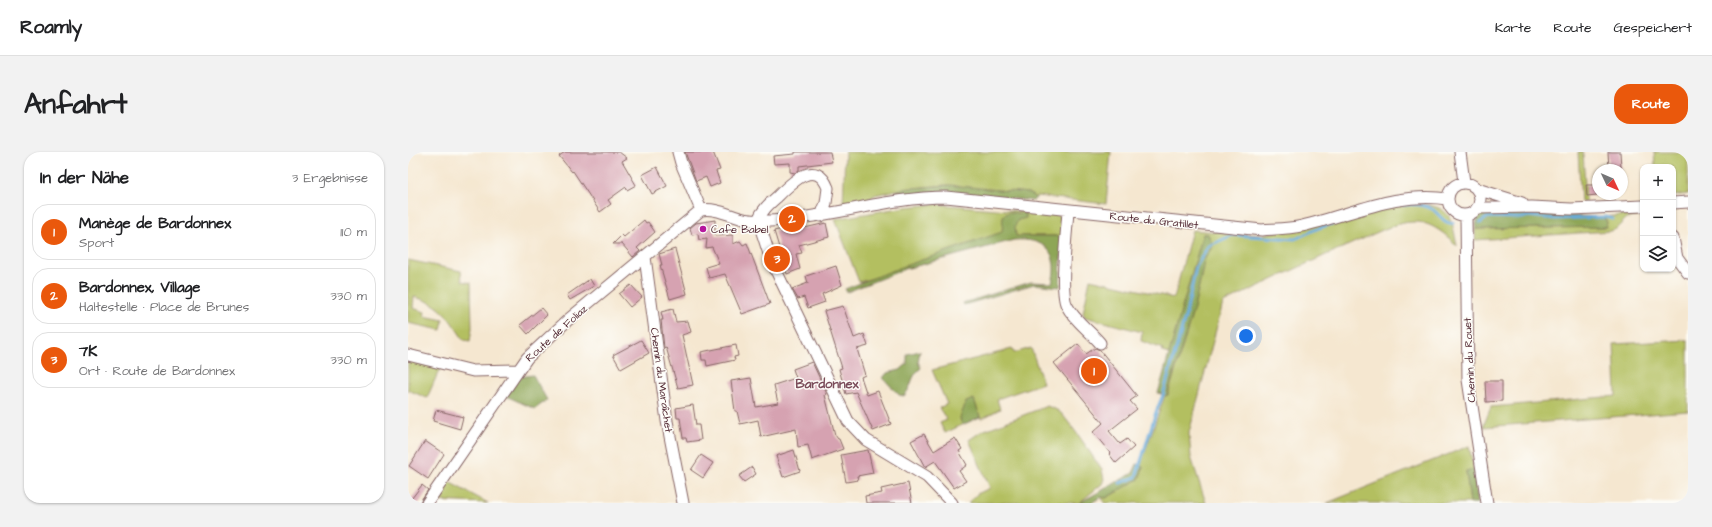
<!DOCTYPE html>
<html lang="de">
<meta charset="utf-8">
<style>
:root{--surface:#fff;--page:#f2f2f2;--text:#202124;--muted:#757577;--line:#e0e0e0;--accent:#ea580c}
body{margin:0;font-family:"Architects Daughter",sans-serif;background:var(--page);color:var(--text)}
.controls{position:absolute;right:12px;top:12px;display:grid;overflow:hidden;border-radius:8px;box-shadow:0 1px 3px #0004}
.controls button{width:36px;height:36px;display:grid;place-items:center;padding:0;border:0;border-bottom:1px solid var(--line);background:var(--surface);color:var(--text);font:20px sans-serif}
.compass{position:absolute;left:1184px;top:12px;width:36px;height:36px;border-radius:50%;background:var(--surface);box-shadow:0 1px 3px #0004;rotate:134deg}
.you{position:absolute;left:838px;top:184px;width:14px;height:14px;margin:-10px;border:3px solid #fff;border-radius:50%;background:#1a73e8;box-shadow:0 0 0 6px #1a73e833}
.badge{display:grid;place-items:center;width:26px;height:26px;border-radius:50%;background:var(--accent);color:#fff;font-size:13px;font-weight:700}
.pin{position:absolute;translate:-50% -50%;border:2px solid #fff;box-shadow:0 1px 4px #0006}
.list{margin:0;padding:0;list-style:none}
h2{display:flex;justify-content:space-between;align-items:center;height:52px;margin:0;padding:0 16px;font-size:17px}
h2 small{font-size:13px;font-weight:400;color:var(--muted)}
.list li{display:grid;grid-template-columns:26px 1fr auto;gap:12px;align-items:center;box-sizing:border-box;height:56px;margin:0 8px 8px;padding:0 8px;border:1px solid var(--line);border-radius:16px}
.list b{display:block;font-size:15px;white-space:nowrap}
.list p{margin:0;font-size:13px;white-space:nowrap;color:var(--muted)}
.list em{font-size:13px;font-style:normal;color:var(--muted)}
.icon{flex:none;width:22px;height:22px;fill:none;stroke:currentColor;stroke-width:2;stroke-linecap:round;stroke-linejoin:round}
.map{position:relative;flex:none;width:1280px;height:351px;overflow:hidden;border-radius:16px}
header{display:flex;align-items:center;gap:24px;box-sizing:border-box;height:56px;padding:0 20px;background:var(--surface);border-bottom:1px solid var(--line)}
header strong{font-size:19px}
nav{display:flex;gap:22px;margin-inline-start:auto;font-size:14px}
.intro{display:flex;align-items:center;justify-content:space-between;box-sizing:border-box;height:96px;padding:0 24px}
h1{margin:0;font-size:28px}
.button{padding:10px 18px;border-radius:16px;background:var(--accent);color:#fff;font-size:14px;font-weight:700}
main{display:flex;gap:24px;padding:0 24px}
aside{flex:1;background:var(--surface);border-radius:16px;box-shadow:0 1px 3px #0004}
.map>svg:first-child{display:block}
.green{fill:#b3bf61;stroke:#7e6f46}
.forest{fill:#8ea657;stroke:#6c6241}
.lines{fill:none;stroke-linecap:round;stroke-linejoin:round}
.stream{stroke:#67abdc;stroke-width:3}
.building{fill:#d6a2b1}
.minor-casing{stroke:#866565;stroke-width:13}
.minor{stroke:#fff;stroke-width:11}
.poi-dot{fill:#b5179e;stroke:#fdfcf7;stroke-width:1.5}
.labels{text-anchor:middle;stroke-width:3;stroke-linejoin:round;paint-order:stroke}
.street-label{font-size:11px;fill:#4a1f2b;stroke:#fdfcf7}
.poi-label{font-size:11px;fill:#4a1f2b;stroke:#fdfcf7;text-anchor:start}
.quarter-label{font-size:13px;font-weight:bold;fill:#7b4d5a;stroke:#fdfcf7}
</style>
<header>
<strong>Roamly</strong>
<nav><a>Karte</a><a>Route</a><a>Gespeichert</a></nav>
</header>
<div class="intro"><h1>Anfahrt</h1><a class="button">Route</a></div>
<main>
<aside>
<h2>In der Nähe<small>3 Ergebnisse</small></h2>
<ul class="list">
<li><span class="badge">1</span><div><b>Manège de Bardonnex</b><p>Sport</p></div><em>110 m</em></li>
<li><span class="badge">2</span><div><b>Bardonnex, Village</b><p>Haltestelle · Place de Brunes</p></div><em>330 m</em></li>
<li><span class="badge">3</span><div><b>7K</b><p>Ort · Route de Bardonnex</p></div><em>330 m</em></li>
</ul>
</aside>
<div class="map">
<svg width="1280" height="351" viewBox="0 0 1280 351">
<rect width="100%" height="100%" fill="#fdfcf7"/>
<filter id="ink" filterUnits="userSpaceOnUse"><feTurbulence type="fractalNoise" baseFrequency=".025" numOctaves="2"/><feDisplacementMap in="SourceGraphic" scale="8" xChannelSelector="R" yChannelSelector="G"/><feConvolveMatrix kernelMatrix="1 2 1 2 8 2 1 2 1" color-interpolation-filters="sRGB"/></filter>
<filter id="wash" filterUnits="userSpaceOnUse"><feTurbulence type="fractalNoise" baseFrequency=".012" numOctaves="4" result="noise"/><feDisplacementMap in="SourceGraphic" scale="16" xChannelSelector="R" yChannelSelector="G"/><feGaussianBlur stdDeviation="0.9" result="paint"/><feColorMatrix in="noise" values="0 0 0 0 0 0 0 0 0 0 0 0 0 0 0 0 0 1.4 0 .05"/><feComposite in="paint" operator="in"/></filter>
<g filter="url(#wash)">
<rect width="100%" height="100%" fill="#f5e7d0"/>
<path class="green" d="M437,0H703L698,52L629,44L628,46L620,41L538,33L493,37L467,43L456,51L435,54Z
M1170,0H1175L1178,50H1173Z
M1246,0H1280V42L1265,44V15H1247Z
M1007,51C1043,55 1043,62 1049,94C1038,82 1022,69 1005,70C987,70 967,82 950,89C905,108 860,130 815,151L781,281L783,305L798,351H697L693,345L698,346L731,327L735,316L732,314L757,243H760L786,156L797,106L804,94L800,82H795L761,202L754,200L755,197L733,189L734,180L677,165L675,161L682,127L766,146L784,78L852,83L970,56Z
M527,52L648,62L654,66V84H613L451,130L427,67L497,55Z
M1235,61V64L1219,66L1208,77L1202,79L1067,88V77L1198,75L1199,70L1195,65Z
M0,108L53,119L54,129L63,131L64,176L62,189L56,188C40,166 35,152 6,145L5,156L17,160L16,164L35,168L33,178L0,171Z
M1280,188V259L1075,275L1083,255L1208,244L1206,192Z
M623,196L635,231L589,247L592,257L573,267L566,248L552,266L554,273L537,281L532,271L539,268L531,256L539,252L524,218L604,197L606,201Z
M0,206L33,214L19,246L0,238Z
M639,254L649,258L654,262L671,284L694,318L696,327L694,332L671,351H560L569,342L582,336L561,288L574,279Z
M1061,294L1066,317L1058,319L1062,351H919Z
M39,329L80,351L26,349Z"/>
<path class="forest" d="M542,33L620,41L628,46L625,49L535,39L487,44L488,40L493,37Z
M601,60L618,62V66L610,68L607,74L608,84H654L652,135L626,132L556,153L555,151L623,130L644,131C652,99 636,86 606,88L497,117L439,140L437,137L491,116L594,80L595,64Z
M1078,60L1195,65L1199,70L1198,75L1067,77L1070,65Z
M795,82H800L805,94L797,106L786,156L759,244L750,241Z
M512,199L510,210L513,216C501,226 506,232 496,244L491,243L475,226L479,221L492,218L499,212V202Z
M125,223L139,248L127,257L98,244L111,225Z
M566,247L572,265L554,273L552,266L558,250Z
M729,312L735,315L731,327L698,346L693,345L683,351H671L725,321Z
M1066,317L1070,351H1062L1058,319Z"/>
<g class="lines">
<path class="stream" d="M995,53C1005,52 1015,52 1024,57C1031,61 1036,73 1045,71
M1072,71L1080,65L1113,66L1121,64L1148,67L1197,65L1205,67
M712,331L728,325L748,260L755,243L778,162L788,115L800,94L825,83L887,87L911,76L954,62"/>
</g>
<g id="blocks">
<path class="building" d="M157,0H211L219,6L214,9L228,33L219,38L218,35L200,48L203,52L192,60L165,19L164,20L151,4Z
M277,0H305L312,18L308,19L312,31L302,35L298,25L288,29Z
M387,0H422L424,10L391,14V18L387,21L382,20V11L366,12L365,4L387,2Z
M1200,0H1212L1213,16L1201,17Z
M249,15L259,34L244,42L234,23Z
M1178,33H1188L1189,43L1179,44Z
M236,68L238,71L240,70L247,80L229,96L232,99L225,105L214,92H205L214,83L216,85Z
M307,68V84L325,83V92L332,89L335,93L339,91L362,152L334,162L317,122L301,126L298,115L311,111L304,95L298,96L299,87L291,88L290,82L284,83L282,76L288,71Z
M418,71L421,85L391,93L394,101L388,102L392,117L379,122L366,79L386,74L388,78Z
M267,97L279,142L262,147L252,113H254L251,102Z
M428,114L434,133L414,142L417,150L400,156L396,145L390,147L384,137L400,131L398,124Z
M182,127L186,134L162,148L159,143Z
M223,133L234,145L222,155L211,142Z
M435,154L446,186L456,182L460,194L449,197L457,223L453,225L459,243L470,239L483,272L465,279L448,240L438,242L431,217L434,216L416,159Z
M133,156L139,163L120,182L112,173Z
M265,157L268,170L280,169L283,180L274,183L285,233L270,236L258,195L256,196L253,168H255L253,160Z
M233,188L241,201L213,217L205,203Z
M670,192L678,202L687,196L692,198L729,244L722,249L729,257L701,279L712,292L719,287L726,295L708,311L701,302L702,301L685,280L695,271L646,211Z
M328,193L330,204L326,205L327,208L299,214L298,208H294L293,200Z
M404,210L418,240L419,242L417,243L427,283L430,287H431L435,297L404,308L400,293L390,295L388,277L353,285L350,268L332,272L329,259H327L323,229L343,226L348,255L370,251L366,233L388,226L385,217Z
M1077,229H1094V249L1078,250Z
M285,253L288,273H291L293,288L279,290L278,286H275L272,266H269L268,256Z
M28,258L55,265L52,277L25,269Z
M516,282L526,299L547,286L554,297L551,299L559,313L551,319L558,329L546,336L527,309L517,315L503,289Z
M17,289L36,302L20,327L1,314Z
M386,298L392,319L375,325L368,304Z
M460,298L465,321L449,324L450,328L438,330L433,303Z
M293,303L305,311L295,326L283,318Z
M344,315L348,322L336,330L331,324Z
M500,331L504,351H458L457,344L474,341L473,337Z
M14,333L20,338L13,348L11,351H0Z"/>
</g>
</g>
<g filter="url(#ink)">
<use href="#blocks" fill-opacity="0" stroke="#866565" stroke-width="1"/>
<g class="lines">
<g class="minor-casing">
<path id="minor" d="M270,0L273,11L293,58
M1052,0L1056,30
M1040 47a16 16 0 1 1 32 0a16 16 0 1 1-32 0Z
M1069,37L1114,51
M1265,51L1280,50
M1070,56L1124,55L1163,57L1235,54
M660,59C659,78 651,141 659,154C666,168 682,179 692,191
M1058,63L1060,228L1079,351
M350,68L363,108L440,269L458,288L519,325L544,351
M350,68C354,58 361,52 369,45C383,31 408,5 420,36L418,51L413,64
M1265,86L1269,106L1280,121
M237,105L259,269L275,351
M0,203L65,219L109,218
M19,351L119,206L161,167L293,58C308,56 318,62 332,66C341,69 353,69 362,69C422,66 479,45 538,45L854,78C867,77 881,77 894,74C943,63 988,39 1040,47"/>
</g>
<use href="#minor" class="minor"/>
</g>
</g>
<circle class="poi-dot" cx="295" cy="77" r="4"/>
<g class="labels">
<g class="street-label">
<text transform="translate(746 68) rotate(6)" y="4">Route du Gratillet</text>
<text transform="translate(148 181) rotate(-42)" y="4">Route de Foliaz</text>
<text transform="translate(1061 208) rotate(-93)" y="4">Chemin du Rouet</text>
<text transform="translate(254 228) rotate(82)" y="4">Chemin du Maraîchet</text>
</g>
<g class="poi-label">
<text x="303" y="81">Cafe Babel</text>
</g>
<g class="quarter-label">
<text x="419" y="236">Bardonnex</text>
</g>
</g>
</svg>
<div class="controls">
<button>+</button>
<button>−</button>
<button><svg class="icon" aria-label="layers" viewBox="0 0 24 24"><path d="M12 4l9 5-9 5-9-5zM3 14l9 5 9-5"/></svg></button>
</div>
<svg class="compass" viewBox="-18 -18 36 36"><path d="M0-13l5 13h-10z" fill="#e53935"/><path d="M0 13l5-13h-10z" fill="#757577"/></svg>
<div class="you"></div>
<div class="pin badge" style="left:686px;top:219px">1</div>
<div class="pin badge" style="left:384px;top:67px">2</div>
<div class="pin badge" style="left:369px;top:107px">3</div>
</div>
</main>
